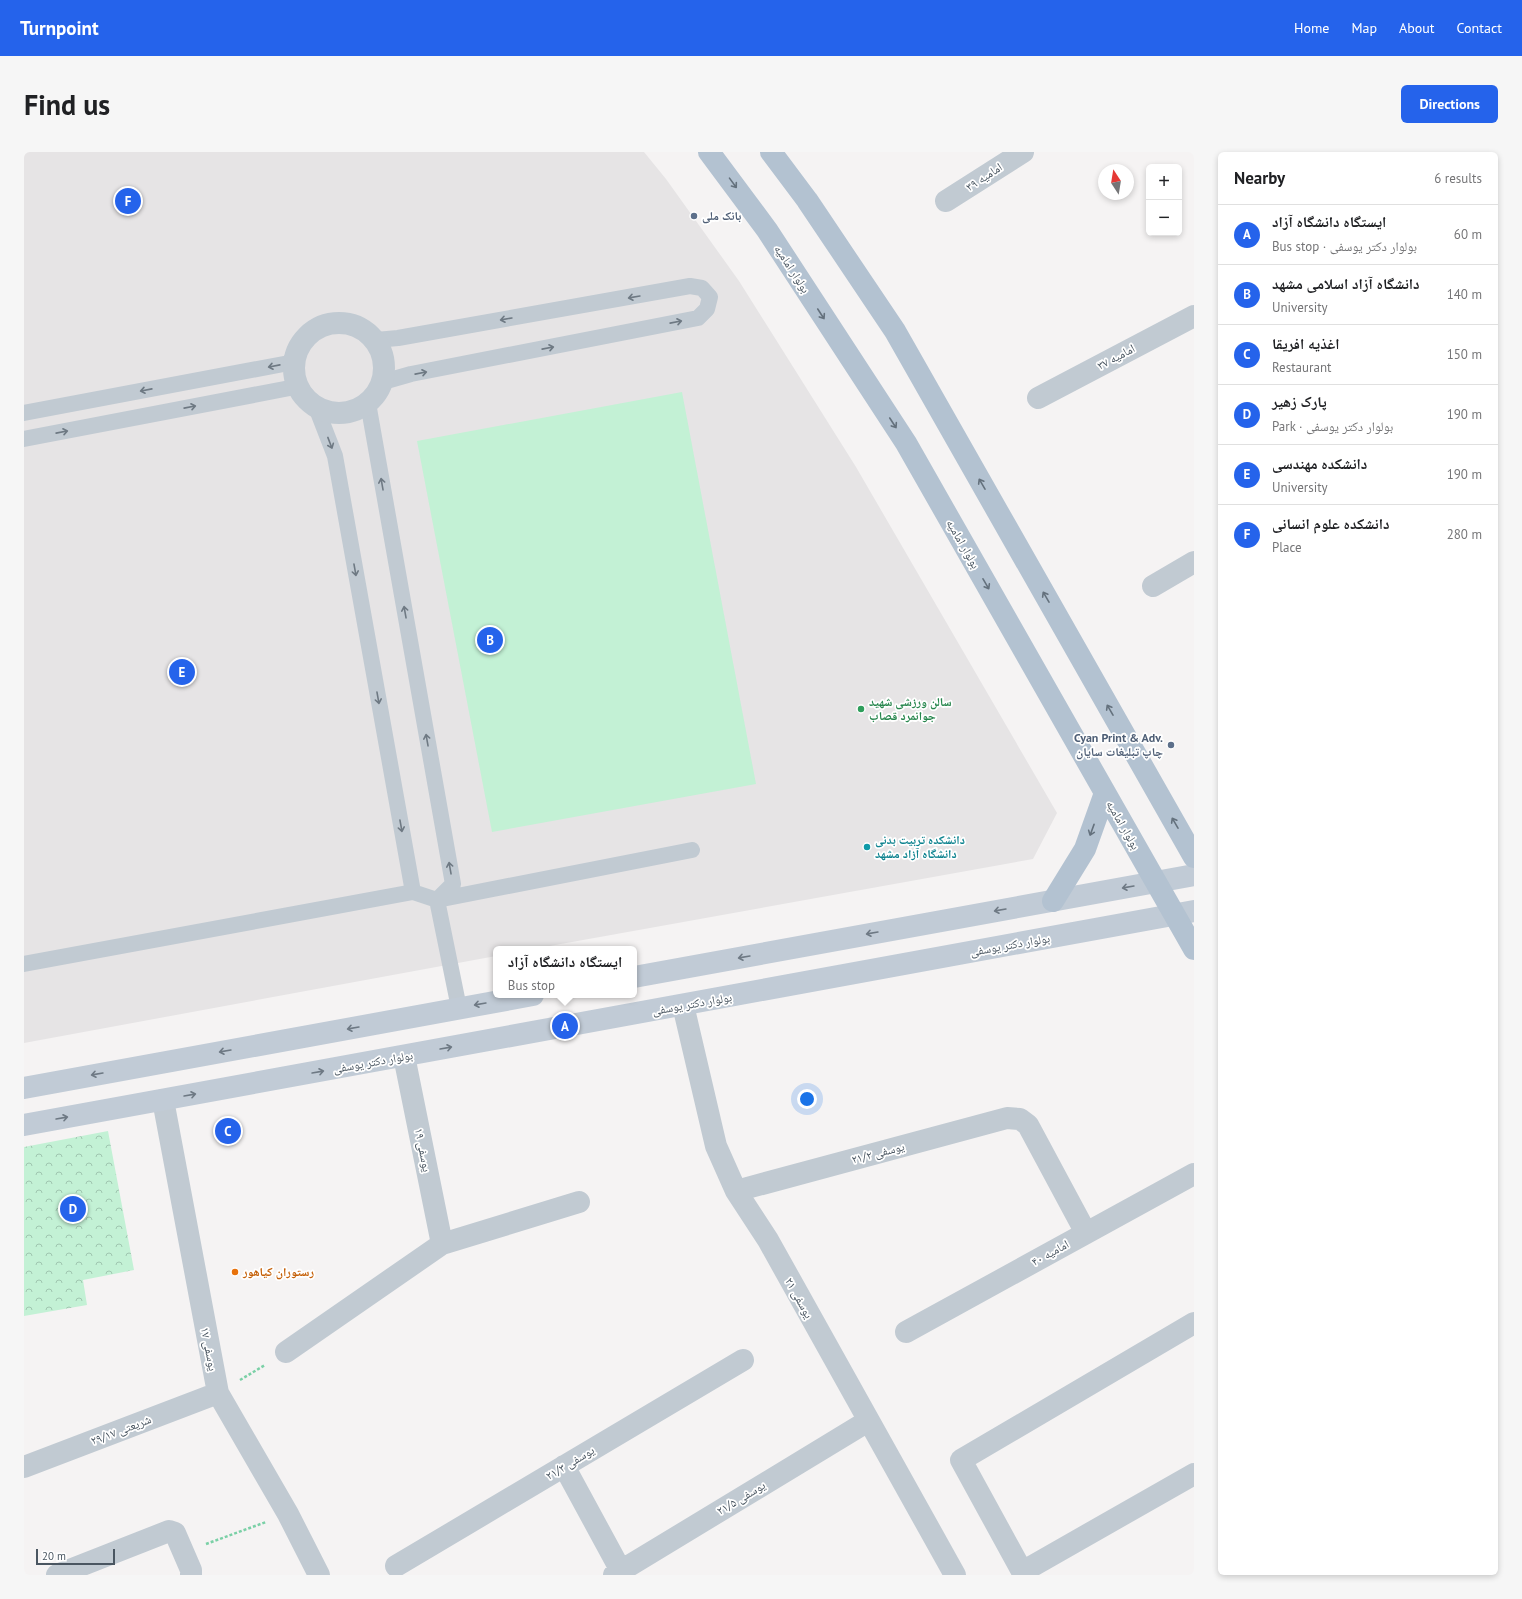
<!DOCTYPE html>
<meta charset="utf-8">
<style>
:root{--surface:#fff;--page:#f6f6f6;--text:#202124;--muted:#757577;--line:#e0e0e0;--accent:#2563eb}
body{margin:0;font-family:"PT Sans","Noto Naskh Arabic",sans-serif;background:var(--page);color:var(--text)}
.controls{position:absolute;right:12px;top:12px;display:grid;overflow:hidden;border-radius:6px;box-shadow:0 2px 6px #0003}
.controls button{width:36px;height:36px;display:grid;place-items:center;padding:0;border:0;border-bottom:1px solid var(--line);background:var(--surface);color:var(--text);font:20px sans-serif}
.compass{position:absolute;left:1074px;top:12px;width:36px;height:36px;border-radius:50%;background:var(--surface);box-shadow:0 2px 6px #0003;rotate:348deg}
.scale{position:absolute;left:12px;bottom:10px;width:79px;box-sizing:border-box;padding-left:4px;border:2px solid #4a5661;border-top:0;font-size:11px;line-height:14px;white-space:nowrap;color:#4a5661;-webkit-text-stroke:3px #fff;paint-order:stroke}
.you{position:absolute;left:783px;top:947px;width:14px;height:14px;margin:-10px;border:3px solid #fff;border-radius:50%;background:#1a73e8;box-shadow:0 0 0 6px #1a73e833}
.badge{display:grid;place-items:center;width:26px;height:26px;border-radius:50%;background:var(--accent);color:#fff;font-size:13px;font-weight:700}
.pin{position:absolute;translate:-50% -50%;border:2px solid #fff;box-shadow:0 1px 4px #0006}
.popup{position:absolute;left:469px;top:794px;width:144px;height:52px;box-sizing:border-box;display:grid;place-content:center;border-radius:6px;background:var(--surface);filter:drop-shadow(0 1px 3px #0005);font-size:13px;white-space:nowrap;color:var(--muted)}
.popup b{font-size:15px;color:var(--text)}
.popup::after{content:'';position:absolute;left:50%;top:100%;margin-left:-8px;border:8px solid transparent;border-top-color:var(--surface)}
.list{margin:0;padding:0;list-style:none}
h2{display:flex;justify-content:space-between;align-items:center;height:52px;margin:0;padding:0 16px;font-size:17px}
h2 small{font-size:13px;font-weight:400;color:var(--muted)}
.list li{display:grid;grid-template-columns:26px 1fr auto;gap:12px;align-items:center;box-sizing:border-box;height:60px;padding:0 16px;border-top:1px solid var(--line)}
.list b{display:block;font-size:15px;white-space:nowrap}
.list p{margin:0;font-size:13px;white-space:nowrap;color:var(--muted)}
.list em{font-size:13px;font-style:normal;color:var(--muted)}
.map{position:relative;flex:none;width:1170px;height:1423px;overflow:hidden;border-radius:6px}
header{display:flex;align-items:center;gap:24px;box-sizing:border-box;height:56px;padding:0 20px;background:var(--accent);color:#fff}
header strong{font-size:19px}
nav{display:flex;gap:22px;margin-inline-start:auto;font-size:14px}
.intro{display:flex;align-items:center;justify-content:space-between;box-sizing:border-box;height:96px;padding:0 24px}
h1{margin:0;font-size:28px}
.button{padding:10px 18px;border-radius:6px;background:var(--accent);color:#fff;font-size:14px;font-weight:700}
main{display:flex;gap:24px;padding:0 24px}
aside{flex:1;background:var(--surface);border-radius:6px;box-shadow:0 2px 6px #0003}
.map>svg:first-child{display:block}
.education{fill:#e6e4e5}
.forest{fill:url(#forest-crowns)}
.pitch{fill:#c3f1d5}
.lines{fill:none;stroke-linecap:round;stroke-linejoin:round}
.path{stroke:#7ad0a6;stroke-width:2.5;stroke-dasharray:3 2;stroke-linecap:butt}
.lane{stroke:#c1cad2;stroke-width:16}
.street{stroke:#c1cad2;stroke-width:22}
.secondary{stroke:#c1cbd6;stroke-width:22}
.primary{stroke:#b3c2d1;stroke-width:22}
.oneway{stroke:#64717d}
.oneway2{stroke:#6e7983}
.oneway3{stroke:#6e7984}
.service-dot{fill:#5c6f8a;stroke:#fff;stroke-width:1.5}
.leisure-dot{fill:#2e9e5b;stroke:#fff;stroke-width:1.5}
.culture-dot{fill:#0f9aa8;stroke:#fff;stroke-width:1.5}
.food-dot{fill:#e8710a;stroke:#fff;stroke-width:1.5}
.labels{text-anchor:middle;stroke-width:3.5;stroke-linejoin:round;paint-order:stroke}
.street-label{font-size:12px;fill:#4a5661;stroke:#fff}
.service-label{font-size:12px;font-weight:bold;fill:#4e5e75;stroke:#fff;text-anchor:start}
.leisure-label{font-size:12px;font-weight:bold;fill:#27864d;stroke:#fff;text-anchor:start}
.culture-label{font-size:12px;font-weight:bold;fill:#0d838f;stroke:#fff;text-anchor:start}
.food-label{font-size:12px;font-weight:bold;fill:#c56008;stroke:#fff;text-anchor:start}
</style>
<header>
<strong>Turnpoint</strong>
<nav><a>Home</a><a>Map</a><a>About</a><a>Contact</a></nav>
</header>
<div class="intro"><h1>Find us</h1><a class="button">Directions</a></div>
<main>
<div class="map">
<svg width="1170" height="1423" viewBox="0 0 1170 1423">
<defs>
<pattern id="forest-crowns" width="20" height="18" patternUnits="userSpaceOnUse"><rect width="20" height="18" fill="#c3f1d5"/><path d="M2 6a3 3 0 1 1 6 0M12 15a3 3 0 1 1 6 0" fill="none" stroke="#a0c6b0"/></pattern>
</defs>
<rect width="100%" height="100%" fill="#f5f3f3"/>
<path class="education" d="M0,0H620L642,27L715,129L832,315L1033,661L1009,707L509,797H472V804L0,891Z"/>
<path class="forest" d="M84,979L110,1118L59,1128L63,1153L0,1164V995Z"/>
<path class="pitch" d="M658,240L732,632L468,680L393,289Z"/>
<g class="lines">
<path class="path" d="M216,1228L241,1213
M182,1392L242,1370"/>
<path class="lane" d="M352,188L374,186L666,134L678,136L686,145L683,157L674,166L387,222L359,230
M344,251L429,732L413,748
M292,255L311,304L389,740
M0,261L265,211L277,191
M0,287L271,235L275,238
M413,748L435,856
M0,812L389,740L413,748L668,698"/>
<path class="street" d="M922,49L999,0
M270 216a45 45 0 1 1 90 0a45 45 0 1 1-90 0Z
M1014,246L1170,164
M1129,434L1170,410
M659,853L692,994L712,1039L744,1088L931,1423
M380,904L418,1092
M139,948L194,1241L264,1362L295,1423
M712,1039L983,966L996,967L1004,973L1062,1081
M882,1180L1170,1022
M262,1200L418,1092L555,1050
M540,1314L597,1419
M0,1315L194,1241
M372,1414L719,1208
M998,1420L1170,1322
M33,1423L145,1379L151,1381L167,1418V1423
M590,1423L844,1269
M1000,1423L937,1308L1170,1171"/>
<path class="secondary" d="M610,825L1170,723
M0,936L509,843
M0,973L1170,759"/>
<path class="primary" d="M685,0L743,78L882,291L1170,797
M747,0L783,48L871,179L1170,705
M1029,749L1061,697L1081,641"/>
</g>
<defs><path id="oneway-shaft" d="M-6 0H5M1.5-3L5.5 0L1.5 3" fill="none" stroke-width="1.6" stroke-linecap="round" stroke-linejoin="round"/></defs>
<g class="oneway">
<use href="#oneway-shaft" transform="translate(709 31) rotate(54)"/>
<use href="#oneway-shaft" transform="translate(797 162) rotate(57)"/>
<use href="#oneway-shaft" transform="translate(869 271) rotate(57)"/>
<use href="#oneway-shaft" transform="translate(958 332) rotate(-120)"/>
<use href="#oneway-shaft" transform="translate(962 432) rotate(60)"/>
<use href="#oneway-shaft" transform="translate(1022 445) rotate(-120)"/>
<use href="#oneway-shaft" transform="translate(1086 558) rotate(-120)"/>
<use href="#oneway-shaft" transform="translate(1151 671) rotate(-120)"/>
<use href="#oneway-shaft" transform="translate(1068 678) rotate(110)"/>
</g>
<g class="oneway2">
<use href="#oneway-shaft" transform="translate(610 145) rotate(170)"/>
<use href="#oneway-shaft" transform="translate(482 167) rotate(170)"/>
<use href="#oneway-shaft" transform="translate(652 170) rotate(-11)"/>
<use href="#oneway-shaft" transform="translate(524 196) rotate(-11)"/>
<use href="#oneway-shaft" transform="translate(250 214) rotate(169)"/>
<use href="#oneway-shaft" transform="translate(397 221) rotate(-11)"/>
<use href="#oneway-shaft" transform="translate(122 238) rotate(169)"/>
<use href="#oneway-shaft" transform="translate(166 255) rotate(-11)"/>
<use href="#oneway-shaft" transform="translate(38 280) rotate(-11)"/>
<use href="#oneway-shaft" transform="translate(306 291) rotate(69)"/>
<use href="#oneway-shaft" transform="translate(358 332) rotate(-100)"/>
<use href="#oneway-shaft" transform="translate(331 418) rotate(80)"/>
<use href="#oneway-shaft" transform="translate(381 460) rotate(-100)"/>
<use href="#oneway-shaft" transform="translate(354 546) rotate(80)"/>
<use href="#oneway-shaft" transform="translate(403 588) rotate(-100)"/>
<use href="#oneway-shaft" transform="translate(377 674) rotate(80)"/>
<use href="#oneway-shaft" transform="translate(426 716) rotate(-100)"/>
</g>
<g class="oneway3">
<use href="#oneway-shaft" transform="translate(1104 735) rotate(170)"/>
<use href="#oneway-shaft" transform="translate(976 758) rotate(170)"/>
<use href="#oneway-shaft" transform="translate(848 781) rotate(170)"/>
<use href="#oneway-shaft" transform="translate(720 805) rotate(170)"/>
<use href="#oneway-shaft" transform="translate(456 852) rotate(170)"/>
<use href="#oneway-shaft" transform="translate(329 876) rotate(170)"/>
<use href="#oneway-shaft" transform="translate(422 896) rotate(-10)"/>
<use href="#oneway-shaft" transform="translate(201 899) rotate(170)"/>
<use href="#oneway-shaft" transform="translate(294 920) rotate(-10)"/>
<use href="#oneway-shaft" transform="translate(73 922) rotate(170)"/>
<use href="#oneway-shaft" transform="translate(166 943) rotate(-10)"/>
<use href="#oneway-shaft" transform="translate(38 966) rotate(-10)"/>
</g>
<g class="service-dot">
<circle cx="670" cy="64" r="4"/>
<circle cx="1147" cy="593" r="4"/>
</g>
<circle class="leisure-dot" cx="837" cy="557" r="4"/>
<circle class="culture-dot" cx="843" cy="695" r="4"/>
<circle class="food-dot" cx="211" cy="1120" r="4"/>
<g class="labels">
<g class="street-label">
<text transform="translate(960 25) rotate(-33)" y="4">امامیه ۳۹</text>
<text transform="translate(768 117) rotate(57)" y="4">بولوار امامیه</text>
<text transform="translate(1092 205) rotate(-28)" y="4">امامیه ۳۷</text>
<text transform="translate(939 392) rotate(60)" y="4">بولوار امامیه</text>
<text transform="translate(1099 673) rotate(60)" y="4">بولوار امامیه</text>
<text transform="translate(986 793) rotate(-10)" y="4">بولوار دکتر یوسفی</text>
<text transform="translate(668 852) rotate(-10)" y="4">بولوار دکتر یوسفی</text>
<text transform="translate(349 910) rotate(-10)" y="4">بولوار دکتر یوسفی</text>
<text transform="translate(399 998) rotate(79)" y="4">یوسفی ۱۹</text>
<text transform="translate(854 1001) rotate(-15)" y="4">یوسفی ۲۱/۲</text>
<text transform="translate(1026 1101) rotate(-29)" y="4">امامیه ۴۰</text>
<text transform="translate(775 1146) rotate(61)" y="4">یوسفی ۲۱</text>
<text transform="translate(185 1197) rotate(79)" y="4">یوسفی ۱۷</text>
<text transform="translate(97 1278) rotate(-21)" y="4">شریعتی ۲۹/۱۷</text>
<text transform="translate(546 1311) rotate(-31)" y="4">یوسفی ۲۱/۳</text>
<text transform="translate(717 1346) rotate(-31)" y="4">یوسفی ۲۱/۵</text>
</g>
<g class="service-label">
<text x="678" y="68">بانک ملی</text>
<text x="1139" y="590" text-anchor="end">Cyan Print &amp; Adv.<tspan x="1139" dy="14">چاپ تبلیغات سایان</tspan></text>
</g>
<g class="leisure-label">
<text x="845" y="554">سالن ورزشی شهید<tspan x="845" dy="14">جوانمرد قصاب</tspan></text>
</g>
<g class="culture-label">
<text x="851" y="692">دانشکده تربیت بدنی<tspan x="851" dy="14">دانشگاه آزاد مشهد</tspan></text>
</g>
<g class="food-label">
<text x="219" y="1124">رستوران کیاهور</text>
</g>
</g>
</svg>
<div class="controls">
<button>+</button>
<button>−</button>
</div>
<svg class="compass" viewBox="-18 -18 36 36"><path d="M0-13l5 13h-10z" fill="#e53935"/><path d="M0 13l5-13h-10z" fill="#757577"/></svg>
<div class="scale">20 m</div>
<div class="you"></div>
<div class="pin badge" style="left:541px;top:874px">A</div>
<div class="popup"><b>ایستگاه دانشگاه آزاد</b>Bus stop</div>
<div class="pin badge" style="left:466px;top:488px">B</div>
<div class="pin badge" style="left:204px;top:979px">C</div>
<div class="pin badge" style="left:49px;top:1057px">D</div>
<div class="pin badge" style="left:158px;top:520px">E</div>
<div class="pin badge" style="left:104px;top:49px">F</div>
</div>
<aside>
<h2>Nearby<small>6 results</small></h2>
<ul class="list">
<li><span class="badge">A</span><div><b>ایستگاه دانشگاه آزاد</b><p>Bus stop · بولوار دکتر یوسفی</p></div><em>60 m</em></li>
<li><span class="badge">B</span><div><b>دانشگاه آزاد اسلامی مشهد</b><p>University</p></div><em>140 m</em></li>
<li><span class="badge">C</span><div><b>اغذیه افریقا</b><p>Restaurant</p></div><em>150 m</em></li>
<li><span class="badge">D</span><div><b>پارک زهیر</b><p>Park · بولوار دکتر یوسفی</p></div><em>190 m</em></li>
<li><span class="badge">E</span><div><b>دانشکده مهندسی</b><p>University</p></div><em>190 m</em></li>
<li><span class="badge">F</span><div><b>دانشکده علوم انسانی</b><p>Place</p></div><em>280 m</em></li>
</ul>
</aside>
</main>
